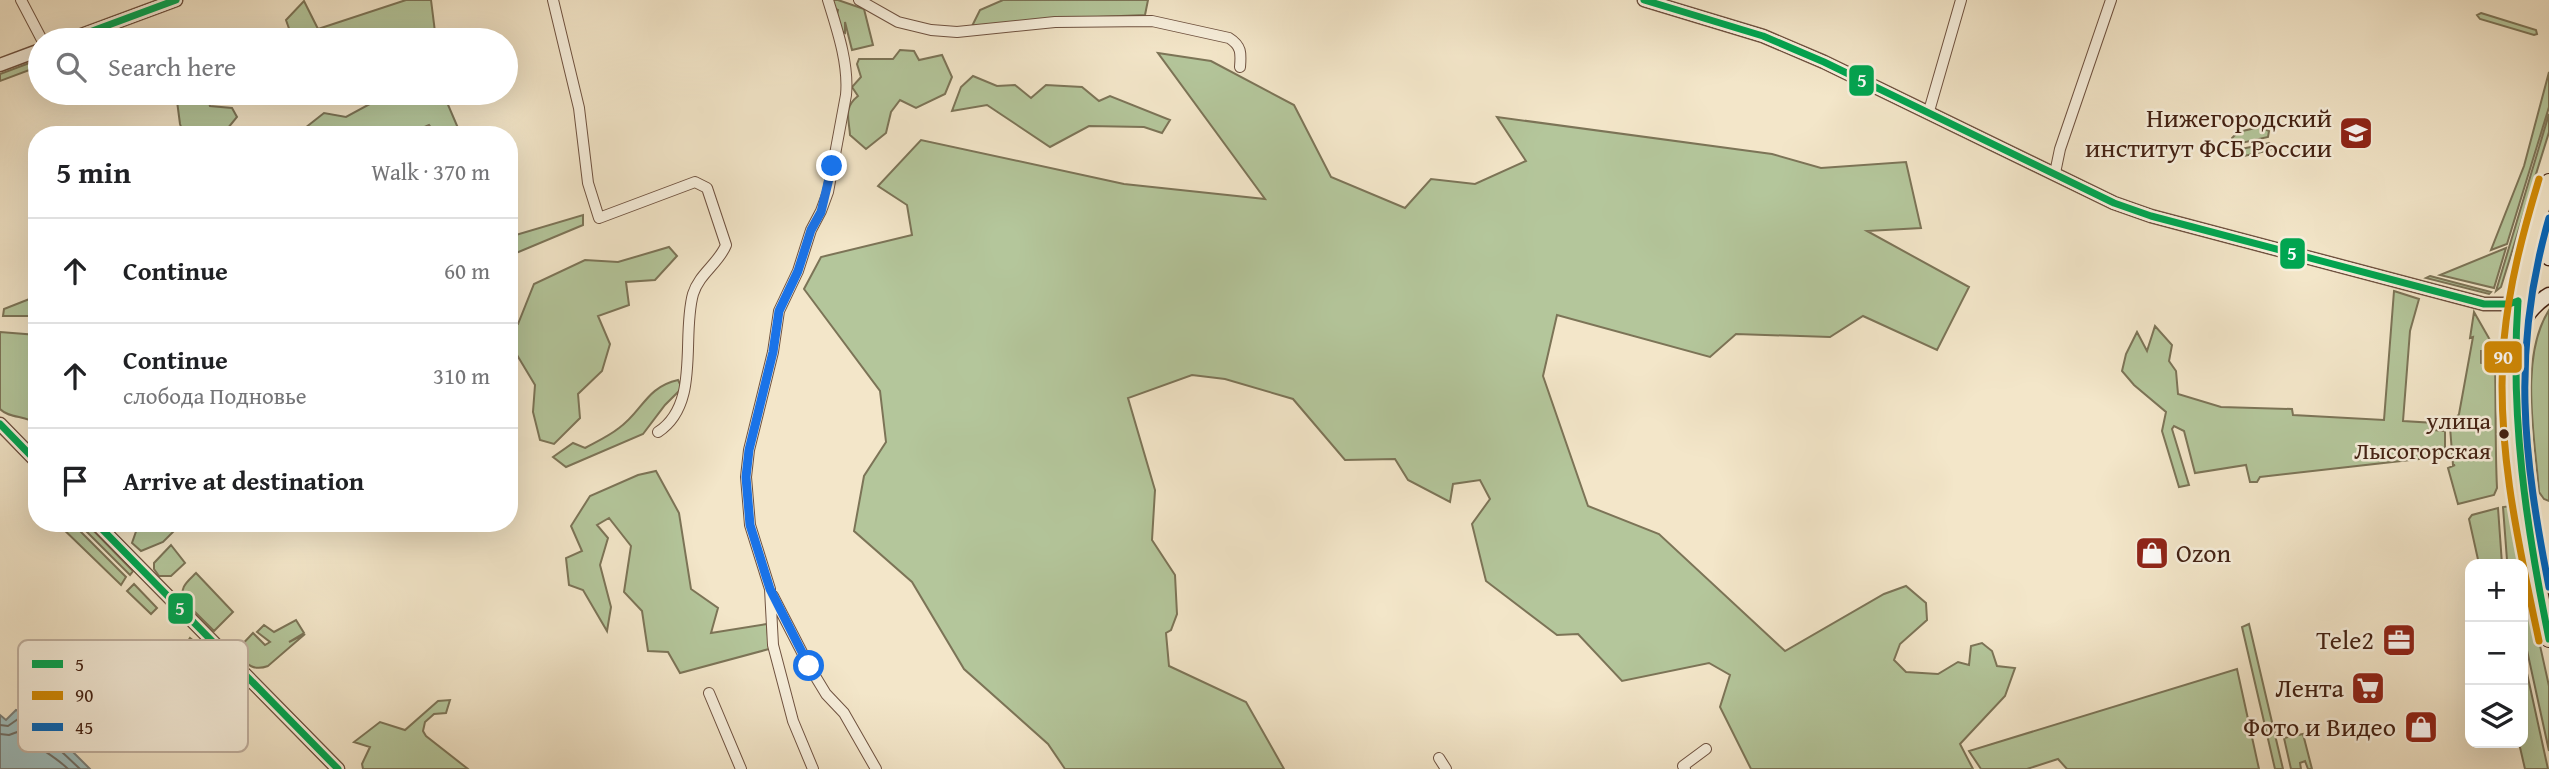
<!DOCTYPE html>
<meta charset="utf-8">
<style>
:root{--surface:#fff;--page:#f6f6f6;--text:#202124;--muted:#757577;--line:#e0e0e0}
body{margin:0;font-family:"Gentium Book Plus",serif;background:var(--page);color:var(--text)}
.controls{position:absolute;right:21px;bottom:21px;display:grid;overflow:hidden;border-radius:14px;box-shadow:0 7px 28px #0002}
.controls button{width:63px;height:63px;display:grid;place-items:center;padding:0;border:0;border-bottom:2px solid var(--line);background:var(--surface);color:var(--text);font:35px sans-serif}
.stop{position:absolute;width:21px;height:21px;margin:-16px;border:5px solid #1a73e8;border-radius:50%;background:#fff}
.stop.end{background:#1a73e8;border-color:#fff;box-shadow:0 2px 7px #0008}
.list{margin:0;padding:0;list-style:none}
h2{display:flex;justify-content:space-between;align-items:center;height:91px;margin:0;padding:0 28px;font-size:30px}
h2 small{font-size:23px;font-weight:400;color:var(--muted)}
.list li{display:grid;grid-template-columns:46px 1fr auto;gap:21px;align-items:center;box-sizing:border-box;height:105px;padding:0 28px;border-top:2px solid var(--line)}
.list b{display:block;font-size:26px;white-space:nowrap}
.list p{margin:0;font-size:23px;white-space:nowrap;color:var(--muted)}
.list em{font-size:23px;font-style:normal;color:var(--muted)}
.icon{flex:none;width:38px;height:38px;fill:none;stroke:currentColor;stroke-width:2;stroke-linecap:round;stroke-linejoin:round}
.map{position:relative;flex:none;width:2549px;height:769px;overflow:hidden}
.search{position:absolute;background:var(--surface);box-shadow:0 7px 28px #0002;left:28px;top:28px;width:490px;height:77px;display:flex;align-items:center;gap:18px;box-sizing:border-box;padding:0 24px;border-radius:38px;color:var(--muted);font-size:26px}
.panel{position:absolute;background:var(--surface);box-shadow:0 7px 28px #0002;left:28px;top:126px;width:490px;height:406px;border-radius:28px}
.map>svg:first-child{display:block}
.green{fill:#b4c69b;stroke:#7c7457;stroke-width:2}
.water{fill:#9ebebe;stroke:#7a7f7a;stroke-width:2}
.lines{fill:none;stroke-linecap:round;stroke-linejoin:round}
.shore{stroke:#707068;stroke-width:2}
.minor-casing{stroke:#6f5240;stroke-width:12}
.tertiary-casing{stroke:#6f5240;stroke-width:15}
.secondary-casing{stroke:#432113;stroke-width:17}
.primary-casing{stroke:#432113;stroke-width:18}
.minor{stroke:#f7efdc;stroke-width:10}
.tertiary{stroke:#f7efdc;stroke-width:12}
.secondary{stroke:#f7efdc;stroke-width:14}
.primary{stroke:#f3e6c9;stroke-width:16}
.bus-1-casing{stroke:#f7efdc;stroke-width:12}
.bus-2-casing{stroke:#f7efdc;stroke-width:12}
.bus-3-casing{stroke:#f7efdc;stroke-width:12}
.bus-1{stroke:#00a651;stroke-width:7}
.bus-2{stroke:#d38b04;stroke-width:7}
.bus-3{stroke:#0065bd;stroke-width:7}
.route{stroke:#1a73e8;stroke-width:9}
.bus-dot{fill:#432113;stroke:#f7efdc;stroke-width:2.5}
.labels{text-anchor:middle;stroke-width:5;stroke-linejoin:round;paint-order:stroke}
.bus-label{font-size:24px;fill:#432113;stroke:#f7efdc;text-anchor:end}
.poi-label{font-size:26px;fill:#432113;stroke:#f7efdc;text-anchor:end}
.key{fill:#f7efdc;stroke:#c1b1a0;stroke-width:2}
.key-label{font-size:19px;fill:#432113}
.line-badge{stroke:#f7efdc;stroke-width:2.5}
.badge-label{font-size:19px;text-anchor:middle;font-weight:bold;fill:#fff}
</style>
<div class="map">
<svg width="2549" height="769" viewBox="0 0 2549 769">
<rect width="100%" height="100%" fill="#f3e6c9"/>
<filter id="stains"><feTurbulence type="fractalNoise" baseFrequency=".00286" numOctaves="4"/><feColorMatrix values="0 0 0 0 .2 0 0 0 0 .09 0 0 0 0 .02 0 0 0 .5 -.17"/></filter>
<radialGradient id="worn" r=".72"><stop offset=".6" stop-color="#630" stop-opacity="0"/><stop offset="1" stop-color="#630" stop-opacity=".3"/></radialGradient>
<path class="green" d="M406,0H431L436,40H293L286,20L304,1L318,29Z
M830,0H838L864,9L873,45L852,50L845,22V33L841,31L836,18L838,10L833,7Z
M1003,0H1148L1145,15L1049,19L972,26L980,10Z
M2481,13L2536,30L2537,34L2534,35L2480,19L2477,15Z
M900,50L914,51L919,60L942,55L952,77L945,94L916,108L900,100L891,112L886,133L866,149L850,135C849,118 843,108 858,96L852,87L861,77L857,64L859,59H893Z
M1158,53L1211,61L1294,105L1331,177L1405,208L1431,179L1475,184L1526,161L1497,117L1772,154L1821,168L1906,162L1921,228L1867,231L1969,287L1937,350L1863,316L1830,337L1736,334L1710,357L1557,315L1543,376L1588,506L1659,534L1785,651L1884,594L1906,586L1926,603L1927,620L1900,644L1894,660L1906,672L1938,674L1958,662L1969,665L1971,646L1982,643L1992,651L1997,666L2015,668L2005,696L1960,744L1973,769H1751L1720,707L1730,675L1709,663L1622,681L1578,634L1557,635L1486,581L1472,524L1490,499L1480,480L1453,484L1450,502L1408,480L1395,459L1345,460L1293,399L1225,379L1192,375L1128,398L1155,490L1152,540L1175,575L1177,614L1171,630L1166,633L1169,666L1246,702L1284,769H1065L1048,744L964,669L912,582L854,531L864,476L886,442L880,391L804,289L821,257L912,235L907,205L878,186L921,140L1124,184L1265,199Z
M40,59V66L0,81V74Z
M2549,72V107L2507,244L2491,250L2524,166Z
M973,76L997,86L1015,85L1031,98L1046,85L1082,87L1099,101L1110,96L1170,120L1162,133L1144,127L1089,126L1050,147L987,105L952,111L961,87Z
M185,93H211L207,97L210,106L232,108L237,117L228,128L202,132V135H184L180,124L177,101Z
M390,93H443L461,135H423L432,129L429,125L406,135H344L341,132L334,135H304L300,132L324,113L346,117Z
M2549,114V132L2501,287L2496,291Z
M2260,127L2269,131L2268,137L2237,144L2233,142L2232,138L2238,132Z
M2269,143L2273,146L2270,150L2240,157L2235,153L2237,150Z
M583,215V225L509,256V237Z
M669,247L677,256L655,280L626,282L629,305L598,316L610,344L602,371L578,394L580,418L554,444L540,440L533,412L535,385L514,350H509V329L518,324L534,284L585,260L618,262Z
M2506,248L2494,288L2440,275Z
M2430,276L2491,292L2489,294L2426,278Z
M2394,291L2419,299L2410,331L2403,421L2435,423L2434,430L2445,431V456L2260,477L2257,482H2250L2246,465L2195,473L2184,431L2174,426L2172,429L2189,485L2179,487L2162,431L2166,412L2134,385L2122,371L2126,354L2137,332L2147,351L2155,326L2172,345L2169,361L2176,371L2178,394L2221,407L2292,409L2293,415L2384,420Z
M37,296V316H3L4,309Z
M2549,310V501L2544,499L2539,492C2535,438 2519,357 2549,310Z
M2474,312L2494,347L2495,359H2482L2481,350V363L2495,365C2496,406 2495,446 2497,488L2494,495L2458,504L2448,468L2455,465H2453L2450,427L2459,414L2473,337L2470,338Z
M0,332L37,335V424C26,415 10,419 0,409Z
M678,380L682,388L665,405L643,434L566,467L553,457L573,443L585,448C596,442 609,436 619,428C642,412 646,387 678,380Z
M656,471L679,513L691,589L718,608L711,633L767,624L769,649L680,673L668,652L648,651L642,611L624,592L631,546L609,518L597,525L608,538L600,565L611,607L607,631L583,590L569,585L566,558L582,551L571,526L590,496L638,475Z
M2511,506L2514,514L2522,564H2508L2507,560L2503,507Z
M2498,508L2502,564H2479L2469,519L2472,515Z
M57,523H72L126,577L121,585Z
M78,523H86L133,571L130,575Z
M139,523H182L163,542L141,551L132,543Z
M171,545L185,563L171,576H159L154,569V563Z
M2523,569L2549,686V751L2523,632Z
M196,573L233,612L214,631L184,601C179,587 187,582 196,573Z
M134,584L157,608L151,614L127,591Z
M296,620L304,633L289,642L305,634L268,666C252,672 246,663 235,652L253,633L265,645L270,642L257,632L264,625L274,632Z
M2249,624L2283,769H2275L2242,627Z
M190,638L240,676L239,696L213,708L204,705L219,688L182,650Z
M2523,655L2548,769H2525L2519,743H2523Z
M2237,669L2259,769H2067L2058,759L2027,769H1981L1969,751Z
M450,700L446,713L434,714L425,722L423,731L426,736L468,769H363L362,764L370,747L354,742L380,722L405,730L438,701Z
M2303,734L2312,769H2308L2305,761L2300,763L2301,769H2291L2284,738Z"/>
<path class="water" d="M16,710L28,715L44,734L67,746L90,769H0V715L6,720Z"/>
<g class="lines">
<path class="shore" d="M0,725L8,726L18,719L26,723L40,739L62,752L80,769
M0,734L9,735L20,731C34,747 53,754 68,769"/>
<g class="minor-casing">
<path id="minor" d="M21,0L42,40
M553,0L579,108L588,183L599,218L695,182L707,188L726,245C719,263 699,274 693,294C681,337 701,404 658,432
M859,0L898,22L931,30L957,32L1055,22L1152,21L1229,38C1242,46 1241,54 1240,67
M1929,111L1961,0
M2055,173L2060,149L2111,0
M773,596L809,666L826,694L844,713L876,769
M709,693L741,769
M1439,758L1446,769
M813,769L793,721L773,645L770,589L750,525L746,477L749,450L773,352L779,311L798,271L811,230L821,211L828,192L846,95C849,64 837,29 828,0
M1685,769L1683,766L1706,749"/>
</g>
<g class="tertiary-casing">
<path id="tertiary" d="M1644,0L1763,36L1824,62L2114,203L2151,216L2484,304H2509L2518,301
M68,40L176,0
M0,65L40,50
M0,424L37,462
M96,523L338,769"/>
</g>
<g class="secondary-casing">
<path id="secondary" d="M2541,215L2543,243L2549,258
M2517,336C2522,319 2534,304 2549,295"/>
</g>
<g class="primary-casing">
<path id="primary" d="M2549,182C2537,221 2525,260 2519,300C2501,413 2526,529 2549,639"/>
</g>
<use href="#minor" class="minor"/>
<use href="#tertiary" class="tertiary"/>
<use href="#secondary" class="secondary"/>
<use href="#primary" class="primary"/>
<g class="bus-1-casing">
<path id="bus-1" d="M1644,0L1763,36L1824,62L2114,203L2151,216L2484,304H2509L2518,301
M68,40L176,0
M2518,301C2510,416 2526,526 2549,639
M0,424L37,462
M96,523L338,769"/>
</g>
<g class="bus-2-casing">
<path id="bus-2" d="M2539,641C2518,543 2495,441 2504,340C2509,285 2523,232 2539,179"/>
</g>
<g class="bus-3-casing">
<path id="bus-3" d="M2549,218C2511,350 2523,455 2549,587"/>
</g>
<use href="#bus-1" class="bus-1"/>
<use href="#bus-2" class="bus-2"/>
<use href="#bus-3" class="bus-3"/>
</g>
<g class="lines">
<path class="route" d="M809,666L770,589L750,525L746,477L749,450L773,352L779,311L798,271L811,230L821,212L832,166"/>
</g>
<defs>
<g id="university-square" transform="scale(1.75)"><rect x="-9" y="-9" width="18" height="18" rx="4" fill="#8f2418" stroke="#f7efdc"/><path d="M0-5L7-2L0 1L-7-2ZM-4 1L0 2.5L4 1V4Q0 6-4 4Z" fill="#fff"/></g>
<g id="shop-square" transform="scale(1.75)"><rect x="-9" y="-9" width="18" height="18" rx="4" fill="#8f2418" stroke="#f7efdc"/><path d="M-5-2.5h2.3a2.7 3.5 0 0 1 5.4 0H5L5.5 6h-11ZM-1.5-2.5h3a1.5 2.3 0 0 0-3 0Z" fill="#fff"/></g>
<g id="office-square" transform="scale(1.75)"><rect x="-9" y="-9" width="18" height="18" rx="4" fill="#8f2418" stroke="#f7efdc"/><path d="M-6-3h4V-5.5h4V-3h4V5H-6ZM-1-4.5V-3h2v-1.5ZM-6 0V1H6V0Z" fill="#fff"/></g>
<g id="supermarket-square" transform="scale(1.75)"><rect x="-9" y="-9" width="18" height="18" rx="4" fill="#8f2418" stroke="#f7efdc"/><path d="M-6-5.5h2.5l.6 2H6L4.5 2H-2.5L-4.4-4H-6ZM-1.5 3.2a1.3 1.3 0 1 0 .1 0ZM3 3.2a1.3 1.3 0 1 0 .1 0Z" fill="#fff"/></g>
</defs>
<g fill-rule="evenodd">
<use href="#university-square" x="2356" y="133"/>
<use href="#shop-square" x="2152" y="553"/>
<use href="#office-square" x="2399" y="640"/>
<use href="#supermarket-square" x="2368" y="688"/>
<use href="#shop-square" x="2421" y="727"/>
</g>
<circle class="bus-dot" cx="2504" cy="434" r="6"/>
<g class="labels">
<g class="bus-label">
<text x="2491" y="429">улица<tspan x="2491" dy="30">Лысогорская</tspan></text>
</g>
<g class="poi-label">
<text x="2332" y="127">Нижегородский<tspan x="2332" dy="30">институт ФСБ России</tspan></text>
<text x="2176" y="562" text-anchor="start">Ozon</text>
<text x="2374" y="649">Tele2</text>
<text x="2344" y="697">Лента</text>
<text x="2396" y="736">Фото и Видео</text>
</g>
</g>
<rect x="18" y="640" width="230" height="112" rx="10" class="key"/>
<rect x="32" y="660" width="31" height="8" fill="#00a651"/>
<rect x="32" y="691" width="31" height="9" fill="#d38b04"/>
<rect x="32" y="723" width="31" height="8" fill="#0065bd"/>
<g class="key-label">
<text x="75" y="671">5</text>
<text x="75" y="702">90</text>
<text x="75" y="734">45</text>
</g>
<g class="line-badge">
<rect x="1848" y="64" width="27" height="33" rx="7" fill="#00a651"/>
<rect x="2279" y="237" width="27" height="33" rx="7" fill="#00a651"/>
<rect x="2483" y="340" width="40" height="34" rx="7" fill="#d38b04"/>
<rect x="167" y="592" width="27" height="33" rx="7" fill="#00a651"/>
</g>
<g class="badge-label">
<text x="1862" y="87">5</text>
<text x="2292" y="260">5</text>
<text x="2503" y="364">90</text>
<text x="180" y="615">5</text>
</g>
<rect width="100%" height="100%" filter="url(#stains)"/>
<rect width="100%" height="100%" fill="url(#worn)"/>
</svg>
<div class="controls">
<button>+</button>
<button>−</button>
<button><svg class="icon" aria-label="layers" viewBox="0 0 24 24"><path d="M12 4l9 5-9 5-9-5zM3 14l9 5 9-5"/></svg></button>
</div>
<div class="stop" style="left:809px;top:666px"></div>
<div class="stop end" style="left:832px;top:166px"></div>
<div class="search"><svg class="icon" aria-label="search" viewBox="0 0 24 24"><circle cx="10" cy="10" r="6"/><path d="M15 15l6 6"/></svg>Search here</div>
<section class="panel">
<h2>5 min<small>Walk · 370 m</small></h2>
<ul class="list">
<li><svg class="icon" aria-label="ahead" viewBox="0 0 24 24"><path d="M12 20V5M6 11l6-6 6 6"/></svg><div><b>Continue</b></div><em>60 m</em></li>
<li><svg class="icon" aria-label="ahead" viewBox="0 0 24 24"><path d="M12 20V5M6 11l6-6 6 6"/></svg><div><b>Continue</b><p>слобода Подновье</p></div><em>310 m</em></li>
<li><svg class="icon" aria-label="arrive" viewBox="0 0 24 24"><path d="M6 21V4h12l-3 4 3 4H6"/></svg><div><b>Arrive at destination</b></div></li>
</ul>
</section>
</div>
